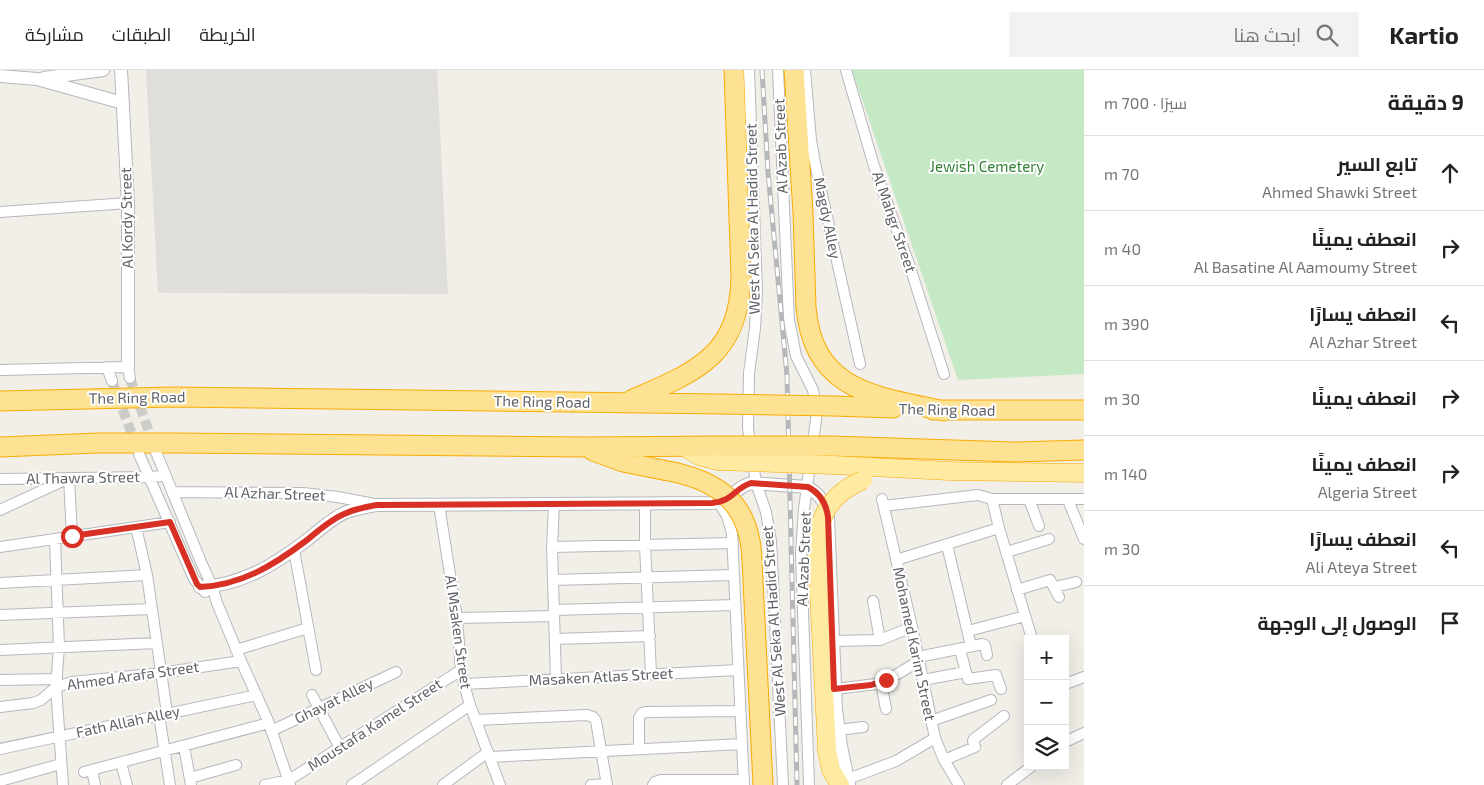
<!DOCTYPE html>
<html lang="ar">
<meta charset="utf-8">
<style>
:root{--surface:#fff;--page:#f2f2f2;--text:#222;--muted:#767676;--line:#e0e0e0}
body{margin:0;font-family:"Exo 2",Cairo,sans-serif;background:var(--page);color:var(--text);direction:rtl}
.controls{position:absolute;right:15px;bottom:15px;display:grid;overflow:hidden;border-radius:0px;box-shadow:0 5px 20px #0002}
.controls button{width:45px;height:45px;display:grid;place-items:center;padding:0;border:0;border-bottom:1px solid var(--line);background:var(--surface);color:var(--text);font:25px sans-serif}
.stop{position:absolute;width:15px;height:15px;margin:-11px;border:4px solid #d93025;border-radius:50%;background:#fff}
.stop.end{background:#d93025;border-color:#fff;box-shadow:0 1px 5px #0008}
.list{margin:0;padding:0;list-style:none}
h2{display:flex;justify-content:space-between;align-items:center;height:65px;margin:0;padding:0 20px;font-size:21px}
h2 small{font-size:16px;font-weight:400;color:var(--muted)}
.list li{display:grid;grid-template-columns:32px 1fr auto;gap:15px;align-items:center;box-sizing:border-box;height:75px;padding:0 20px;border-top:1px solid var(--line)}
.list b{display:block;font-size:19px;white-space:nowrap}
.list p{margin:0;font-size:16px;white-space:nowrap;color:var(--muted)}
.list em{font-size:16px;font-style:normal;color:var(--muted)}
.icon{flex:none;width:28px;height:28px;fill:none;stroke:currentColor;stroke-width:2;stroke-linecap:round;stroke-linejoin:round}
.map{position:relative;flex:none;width:1084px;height:715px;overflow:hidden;direction:ltr}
header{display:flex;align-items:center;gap:30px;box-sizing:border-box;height:70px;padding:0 25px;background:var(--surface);border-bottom:1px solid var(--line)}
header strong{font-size:24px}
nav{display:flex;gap:28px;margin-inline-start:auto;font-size:18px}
.search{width:350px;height:45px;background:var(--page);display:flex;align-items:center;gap:12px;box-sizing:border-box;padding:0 18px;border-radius:0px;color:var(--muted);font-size:19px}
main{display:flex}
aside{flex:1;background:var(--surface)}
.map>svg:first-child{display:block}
.industrial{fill:#e0deda}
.green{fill:#c5e8c5}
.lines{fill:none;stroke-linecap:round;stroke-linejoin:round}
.minor-tunnel{stroke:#ccccc8;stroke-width:10;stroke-dasharray:10 5;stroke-linecap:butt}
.minor-casing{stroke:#b5b8bc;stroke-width:12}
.tertiary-casing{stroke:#b5b8bc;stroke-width:14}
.trunk-casing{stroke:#f9ab00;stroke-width:19}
.motorway-casing{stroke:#f9ab00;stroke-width:21}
.minor{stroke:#fff;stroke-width:10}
.tertiary{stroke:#fff;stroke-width:12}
.trunk{stroke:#feeaa1;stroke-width:18}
.motorway{stroke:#fde293;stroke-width:19}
.rail-casing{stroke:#b6b7b8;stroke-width:5}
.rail{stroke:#fff;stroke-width:3;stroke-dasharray:9;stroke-linecap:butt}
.trunk-bridge-casing{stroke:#f9ab00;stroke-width:19;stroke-linecap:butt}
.motorway-bridge-casing{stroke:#f9ab00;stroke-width:21;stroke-linecap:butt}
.trunk-bridge{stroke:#feeaa1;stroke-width:18}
.motorway-bridge{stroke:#fde293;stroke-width:19}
.route{stroke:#d93025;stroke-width:6}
.labels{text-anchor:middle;stroke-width:4;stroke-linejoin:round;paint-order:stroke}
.street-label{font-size:15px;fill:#5f6368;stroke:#fff}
.park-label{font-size:15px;fill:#348238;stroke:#fff}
</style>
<header>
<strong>Kartio</strong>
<div class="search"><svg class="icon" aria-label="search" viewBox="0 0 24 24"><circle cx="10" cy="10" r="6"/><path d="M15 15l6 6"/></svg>ابحث هنا</div>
<nav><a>الخريطة</a><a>الطبقات</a><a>مشاركة</a></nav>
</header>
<main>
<aside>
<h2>9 دقيقة<small>سيرًا · 700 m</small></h2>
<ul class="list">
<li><svg class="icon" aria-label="ahead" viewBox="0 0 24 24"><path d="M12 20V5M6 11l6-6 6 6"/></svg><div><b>تابع السير</b><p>Ahmed Shawki Street</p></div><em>70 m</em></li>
<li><svg class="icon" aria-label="right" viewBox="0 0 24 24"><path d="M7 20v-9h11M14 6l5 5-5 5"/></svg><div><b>انعطف يمينًا</b><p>Al Basatine Al Aamoumy Street</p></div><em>40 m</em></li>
<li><svg class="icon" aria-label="left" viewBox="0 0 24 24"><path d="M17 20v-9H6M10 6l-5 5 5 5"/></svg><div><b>انعطف يسارًا</b><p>Al Azhar Street</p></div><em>390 m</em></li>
<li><svg class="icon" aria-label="right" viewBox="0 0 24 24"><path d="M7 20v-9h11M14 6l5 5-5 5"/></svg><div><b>انعطف يمينًا</b></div><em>30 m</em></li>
<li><svg class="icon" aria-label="right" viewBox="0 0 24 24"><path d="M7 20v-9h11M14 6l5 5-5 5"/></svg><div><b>انعطف يمينًا</b><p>Algeria Street</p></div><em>140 m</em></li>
<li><svg class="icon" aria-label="left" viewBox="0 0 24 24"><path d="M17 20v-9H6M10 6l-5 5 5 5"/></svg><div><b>انعطف يسارًا</b><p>Ali Ateya Street</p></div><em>30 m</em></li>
<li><svg class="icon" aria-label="arrive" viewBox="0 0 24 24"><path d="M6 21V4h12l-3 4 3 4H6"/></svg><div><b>الوصول إلى الوجهة</b></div></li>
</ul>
</aside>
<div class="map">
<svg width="1084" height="715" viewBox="0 0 1084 715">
<rect width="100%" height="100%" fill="#f1efe8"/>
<path class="industrial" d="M146,0H437L448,224L158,223Z"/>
<path class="green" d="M852,0H1084V304L958,310Z"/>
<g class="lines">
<path class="minor-tunnel" d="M130,308L154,376
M112,311L136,375"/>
<g class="minor-casing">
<path id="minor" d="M749,0L757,222L755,258L749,303L748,358L756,413L766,442L771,471L783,715
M778,0L789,250L796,286L813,320L817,342L804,439L801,483L809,715
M805,0L811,70L815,93L860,294
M846,0L874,96L910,197L944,304
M0,142L128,133
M107,297L112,311
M0,300L128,297L130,308
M156,382L201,492L212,516L217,533L241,591L269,653L290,715
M139,384L194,509L205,522
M0,409L149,407L165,406
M172,422L303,423L338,427L374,434
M882,429L912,557L935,668L944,690L959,715
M1029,429L1039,456
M1068,430L1084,469
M645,433V475L651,604
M719,433L727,446L732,463L744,715
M554,434L552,477L556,609
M439,435L457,548L461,600L464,614L470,635L500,715
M884,436L969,426L978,425L992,429
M0,440L69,408L72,466
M136,457L147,505L167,643
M55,469L59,577L56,617L63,715
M947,475L971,576
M0,477L170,452
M552,477L733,473
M294,480L316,600
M1007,482L1049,469
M896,490L999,458
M553,510L734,505
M0,513L147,505
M1055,517L1076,512
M1017,520L1050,510L1059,527
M873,531L880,570
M554,540L735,535
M0,545L152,539
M457,548L554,546
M968,561L1025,546
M555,569L650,566
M1032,569L999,458L992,429H1084
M833,571L880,570L912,557
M960,579L966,602
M0,580L157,573
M236,580L308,558
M918,587L983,574L985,575L987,585
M0,610L57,609
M923,610L966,602L968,609L996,605L1001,619
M881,613L886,639
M464,614L738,600
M1065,614L1084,607
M835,619L876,614L886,611L919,591
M312,625L340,678
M0,637L33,633L41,630L56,617L72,612L161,603L241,591
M159,645L170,715
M476,650L587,645L593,647L596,651L607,715
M931,651L991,630
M838,660L863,657
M271,661L396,602
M1065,672L1084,663
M184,676L191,715
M0,679L257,625
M639,679V648L642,643L647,642L740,641
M490,687L742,674
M944,690L975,677L973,671L974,669L1004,646
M121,693L127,715
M92,700L95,715
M84,702L269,653
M190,708L236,695
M848,709L896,691L935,668
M0,711L61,694
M265,715L289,710L461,600
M352,715L470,635
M443,715L488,682
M591,715L607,714
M653,715L655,712L661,710H743
M1007,715L1032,696"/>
</g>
<g class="tertiary-casing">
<path id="tertiary" d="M121,0L128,133V297
M0,6L37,9L123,33
M44,8L103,0
M200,517C242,515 274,495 307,470C318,461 330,450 344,443C354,439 366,437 377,435L712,433C734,431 733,418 751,413L807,417C820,424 826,433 828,447L836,640L841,676L849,715"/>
</g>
<g class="trunk-casing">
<path id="trunk" d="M683,376L699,386L718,391
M833,395L949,401L1084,403
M817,483L827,680L831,700L840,715"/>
</g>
<g class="motorway-casing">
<path id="motorway" d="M794,0L803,143L806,237C813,322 876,326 944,341
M631,330C695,302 739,287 741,207L734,0
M0,331L173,327L721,334
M834,336L893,338
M933,340H1084
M832,376L1014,382L1084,380
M0,377L98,373H175L585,377L718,376
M593,381L623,392L663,400
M752,490L763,715"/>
</g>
<use href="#minor" class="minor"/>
<use href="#tertiary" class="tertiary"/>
<use href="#trunk" class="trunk"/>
<use href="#motorway" class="motorway"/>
<g class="rail-casing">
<path id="rail" d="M762,0L768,102L787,306L797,715"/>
</g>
<use href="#rail" class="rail"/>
<g class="trunk-bridge-casing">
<path id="trunk-bridge" d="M718,391L833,395
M817,483C816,448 830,424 863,410"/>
</g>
<g class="motorway-bridge-casing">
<path id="motorway-bridge" d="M721,334L834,336
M718,376H832
M663,400C717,409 750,432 752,490"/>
</g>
<use href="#trunk-bridge" class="trunk-bridge"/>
<use href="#motorway-bridge" class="motorway-bridge"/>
</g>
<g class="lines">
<path class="route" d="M72,466L170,452L197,514L200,517C242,515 274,495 307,470C318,461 330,450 344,444C354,439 366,437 377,435L712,433C734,431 733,419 751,413L808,417C820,423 826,433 828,447L834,619L871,615L886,610"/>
</g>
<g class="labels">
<g class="street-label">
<text transform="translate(781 76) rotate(-92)" y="5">Al Azab Street</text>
<text transform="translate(127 148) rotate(-91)" y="5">Al Kordy Street</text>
<text transform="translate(827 148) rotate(78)" y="5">Magdy Alley</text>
<text transform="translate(753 149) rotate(-91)" y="5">West Al Seka Al Hadid Street</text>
<text transform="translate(894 152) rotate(71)" y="5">Al Mahgr Street</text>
<text transform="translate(137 328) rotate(-1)" y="5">The Ring Road</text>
<text transform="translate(542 332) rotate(1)" y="5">The Ring Road</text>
<text transform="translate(947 340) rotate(1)" y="5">The Ring Road</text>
<text transform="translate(83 408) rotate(-1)" y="5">Al Thawra Street</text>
<text transform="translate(275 424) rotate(2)" y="5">Al Azhar Street</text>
<text transform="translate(804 489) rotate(-88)" y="5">Al Azab Street</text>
<text transform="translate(774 551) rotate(-94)" y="5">West Al Seka Al Hadid Street</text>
<text transform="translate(458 562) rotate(82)" y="5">Al Msaken Street</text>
<text transform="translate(914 574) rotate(78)" y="5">Mohamed Karim Street</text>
<text transform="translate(133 606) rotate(-8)" y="5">Ahmed Arafa Street</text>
<text transform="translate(601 607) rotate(-3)" y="5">Masaken Atlas Street</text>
<text transform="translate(334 631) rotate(-26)" y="5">Ghayat Alley</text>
<text transform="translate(128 652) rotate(-12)" y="5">Fath Allah Alley</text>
<text transform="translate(375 655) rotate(-33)" y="5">Moustafa Kamel Street</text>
</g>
<g class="park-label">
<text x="987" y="102">Jewish Cemetery</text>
</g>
</g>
</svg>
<div class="controls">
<button>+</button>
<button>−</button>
<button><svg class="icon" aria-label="layers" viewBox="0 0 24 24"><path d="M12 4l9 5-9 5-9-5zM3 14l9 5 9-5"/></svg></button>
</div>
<div class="stop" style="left:72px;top:466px"></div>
<div class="stop end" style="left:886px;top:610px"></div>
</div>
</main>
